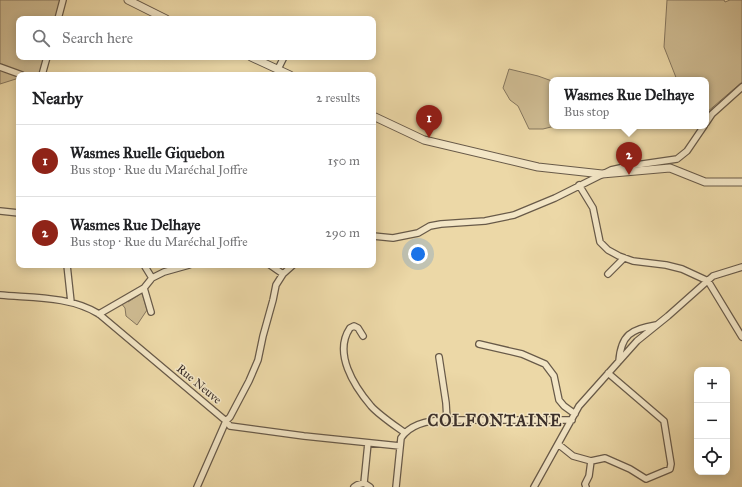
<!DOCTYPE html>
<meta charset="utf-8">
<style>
:root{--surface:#fff;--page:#f6f6f6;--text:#202124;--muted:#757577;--line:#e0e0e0;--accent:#8f2418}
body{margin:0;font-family:"IM FELL Great Primer",serif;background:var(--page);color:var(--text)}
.controls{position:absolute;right:12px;bottom:12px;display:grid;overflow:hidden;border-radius:8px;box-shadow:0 2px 10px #0003}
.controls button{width:36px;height:36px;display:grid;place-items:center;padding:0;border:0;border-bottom:1px solid var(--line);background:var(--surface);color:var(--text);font:20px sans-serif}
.you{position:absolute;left:418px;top:254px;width:14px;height:14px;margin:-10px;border:3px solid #fff;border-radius:50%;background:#1a73e8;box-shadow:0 0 0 6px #1a73e833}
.badge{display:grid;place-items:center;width:26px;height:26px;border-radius:50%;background:var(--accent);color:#fff;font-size:13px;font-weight:700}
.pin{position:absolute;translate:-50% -33px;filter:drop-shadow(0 1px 2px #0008)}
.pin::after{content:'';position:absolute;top:21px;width:14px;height:12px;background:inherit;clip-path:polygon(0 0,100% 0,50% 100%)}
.popup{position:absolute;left:549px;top:77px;width:160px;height:52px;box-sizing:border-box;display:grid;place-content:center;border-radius:8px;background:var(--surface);filter:drop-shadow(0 1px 3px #0005);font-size:13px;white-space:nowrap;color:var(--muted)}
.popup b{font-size:15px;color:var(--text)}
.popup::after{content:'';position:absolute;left:50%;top:100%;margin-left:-8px;border:8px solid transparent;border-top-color:var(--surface)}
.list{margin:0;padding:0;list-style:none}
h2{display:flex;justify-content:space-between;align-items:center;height:52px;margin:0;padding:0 16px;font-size:17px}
h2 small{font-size:13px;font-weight:400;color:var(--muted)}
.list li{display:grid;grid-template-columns:26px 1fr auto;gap:12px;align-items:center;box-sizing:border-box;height:72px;padding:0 16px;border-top:1px solid var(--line)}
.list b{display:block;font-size:15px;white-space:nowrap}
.list p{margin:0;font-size:13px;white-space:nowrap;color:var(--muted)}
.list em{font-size:13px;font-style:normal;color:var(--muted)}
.icon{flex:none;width:22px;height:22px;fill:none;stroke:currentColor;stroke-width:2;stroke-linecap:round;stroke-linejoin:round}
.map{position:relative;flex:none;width:742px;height:487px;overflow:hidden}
.search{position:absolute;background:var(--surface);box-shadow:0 2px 10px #0003;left:16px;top:16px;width:360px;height:44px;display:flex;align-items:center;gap:10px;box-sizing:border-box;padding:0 14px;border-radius:8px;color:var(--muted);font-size:15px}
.panel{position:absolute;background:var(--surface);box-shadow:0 2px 10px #0003;left:16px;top:72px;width:360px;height:196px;border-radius:8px}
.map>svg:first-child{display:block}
.green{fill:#cebb92;stroke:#85765e}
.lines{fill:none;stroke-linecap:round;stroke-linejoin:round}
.minor-casing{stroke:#685a49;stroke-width:8}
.tertiary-casing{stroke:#685a49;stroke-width:9}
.minor{stroke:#f3e6c6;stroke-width:5.5}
.tertiary{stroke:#f3e6c6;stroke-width:7}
.labels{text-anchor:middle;stroke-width:3;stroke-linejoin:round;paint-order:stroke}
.street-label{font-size:12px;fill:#3c302a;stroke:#f3e6c6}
.district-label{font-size:16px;font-weight:bold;letter-spacing:1px;fill:#3c302a;stroke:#f3e6c6}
</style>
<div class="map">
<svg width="742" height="487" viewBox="0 0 742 487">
<rect width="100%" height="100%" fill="#ecd8a7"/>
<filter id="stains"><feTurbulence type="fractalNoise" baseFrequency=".005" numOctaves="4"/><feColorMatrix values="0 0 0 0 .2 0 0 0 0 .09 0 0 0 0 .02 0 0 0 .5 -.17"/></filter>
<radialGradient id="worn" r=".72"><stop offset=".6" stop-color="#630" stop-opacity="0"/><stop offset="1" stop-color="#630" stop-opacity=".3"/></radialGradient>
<path class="green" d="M0,0H63L58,19H19V57H47L42,73L19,75V78L0,84Z
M667,0H724L725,2L730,0H742V82L706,113V80H677L664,47Z
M509,69L538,76L552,81V126H555L543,129H529L518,106L510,100L503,88Z
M138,292L142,293L147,310L137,325L126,316L125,308L120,302L125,298L128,302L139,295Z"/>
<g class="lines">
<g class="minor-casing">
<path id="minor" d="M58,19L63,0
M0,67L22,75
M278,69L284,57
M42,75L47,57
M706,123L712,114L742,87
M579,185L593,208L600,242L608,250L619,256L633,261L666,265L682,269L708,281L742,337
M0,211L19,213
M373,236L393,238L418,233L430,226L441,224L485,221L514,215L555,198L611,170L629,166L677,159L687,151L704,126
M67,265L71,302
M144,265L152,278
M270,265L283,274
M608,274L624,258
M144,288L151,312
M0,295C33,298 70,296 99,314L226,421L230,426L304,436L400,446
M99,314L144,288L152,278L164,272L189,265
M363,336L358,328L354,326L350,328C333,353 354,386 371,406C379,415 394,425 405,433
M479,344L522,354L545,364L554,376L559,400L564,406L575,414
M439,357L446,403L447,420
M619,361C621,335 631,329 656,325
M558,444L573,456L591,461L589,476L585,484L586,487
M591,461L605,458L630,469L646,479L670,469L671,464L664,421L608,373
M364,483L368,443
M197,487L226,421L230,417L249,381L258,360L263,336L273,300L276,285L283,274L293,265
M354,487L357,485L364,483L370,487
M396,487L401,438C411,423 430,420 447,420H572
M534,487L579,406L637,341L668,316L713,276L742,267"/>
</g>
<g class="tertiary-casing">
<path id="tertiary" d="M128,0L166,19
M251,57L290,75
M373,116L424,140L538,167L602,174L670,168L705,182H742"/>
</g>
<use href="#minor" class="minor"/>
<use href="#tertiary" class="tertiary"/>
</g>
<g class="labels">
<g class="street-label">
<text transform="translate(199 384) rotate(40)" y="4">Rue Neuve</text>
</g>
<g class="district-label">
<text x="495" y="426">COLFONTAINE</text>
</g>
</g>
<rect width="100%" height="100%" filter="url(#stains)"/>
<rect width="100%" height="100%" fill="url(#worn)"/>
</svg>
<div class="controls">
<button>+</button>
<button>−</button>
<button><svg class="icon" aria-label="locate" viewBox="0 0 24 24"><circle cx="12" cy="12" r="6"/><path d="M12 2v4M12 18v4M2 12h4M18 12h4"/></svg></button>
</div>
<div class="you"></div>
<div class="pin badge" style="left:429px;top:138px">1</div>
<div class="pin badge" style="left:629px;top:175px">2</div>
<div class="popup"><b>Wasmes Rue Delhaye</b>Bus stop</div>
<div class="search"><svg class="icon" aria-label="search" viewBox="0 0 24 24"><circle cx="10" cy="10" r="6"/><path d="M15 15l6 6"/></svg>Search here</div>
<section class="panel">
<h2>Nearby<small>2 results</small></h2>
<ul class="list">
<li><span class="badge">1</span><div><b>Wasmes Ruelle Giquebon</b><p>Bus stop · Rue du Maréchal Joffre</p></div><em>150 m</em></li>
<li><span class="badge">2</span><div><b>Wasmes Rue Delhaye</b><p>Bus stop · Rue du Maréchal Joffre</p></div><em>290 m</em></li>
</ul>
</section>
</div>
